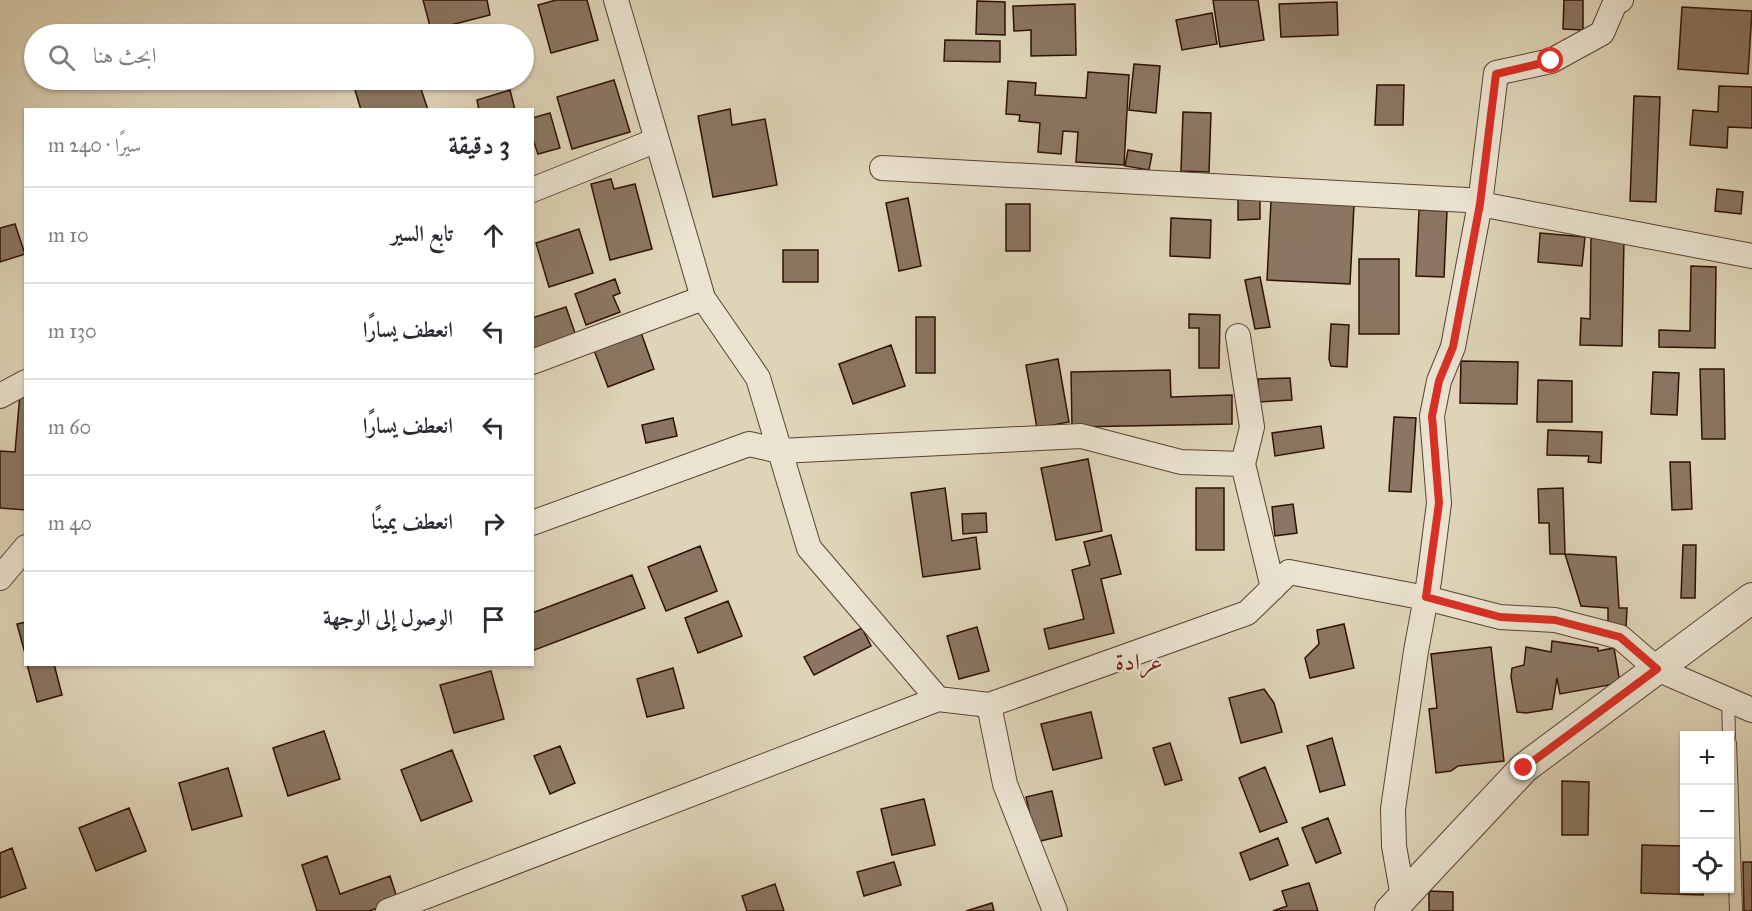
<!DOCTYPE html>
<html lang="ar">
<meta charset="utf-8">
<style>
:root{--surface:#fff;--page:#f2f2f3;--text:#2b2b33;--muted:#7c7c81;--line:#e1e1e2}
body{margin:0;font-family:"IM FELL Great Primer",Amiri,serif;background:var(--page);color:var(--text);direction:rtl}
.controls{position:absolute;right:18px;bottom:18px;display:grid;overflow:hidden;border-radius:0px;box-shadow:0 2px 4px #0004}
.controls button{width:54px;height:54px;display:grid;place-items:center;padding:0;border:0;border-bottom:2px solid var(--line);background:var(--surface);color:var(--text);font:30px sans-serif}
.stop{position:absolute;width:18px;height:18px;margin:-14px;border:4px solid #d93025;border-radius:50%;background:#fff}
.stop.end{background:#d93025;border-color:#fff;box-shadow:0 2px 6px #0008}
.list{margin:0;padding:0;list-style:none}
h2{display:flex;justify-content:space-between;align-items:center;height:78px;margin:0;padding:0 24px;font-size:26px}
h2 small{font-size:20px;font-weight:400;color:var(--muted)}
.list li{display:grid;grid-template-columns:39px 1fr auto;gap:18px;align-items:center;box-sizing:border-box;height:96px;padding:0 24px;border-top:2px solid var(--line)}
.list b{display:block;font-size:22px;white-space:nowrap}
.list em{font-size:20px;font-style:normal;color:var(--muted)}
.icon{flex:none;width:33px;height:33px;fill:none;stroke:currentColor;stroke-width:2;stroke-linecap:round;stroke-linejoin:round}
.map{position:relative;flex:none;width:1752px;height:911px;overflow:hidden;direction:ltr}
.search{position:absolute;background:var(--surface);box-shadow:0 2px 4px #0004;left:24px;top:24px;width:510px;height:66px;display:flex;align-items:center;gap:15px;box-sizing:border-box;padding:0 21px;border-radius:33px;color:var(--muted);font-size:22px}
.panel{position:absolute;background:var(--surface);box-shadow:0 2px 4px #0004;left:24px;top:108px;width:510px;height:558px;border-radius:0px;direction:rtl}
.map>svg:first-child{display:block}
.building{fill:#8a7662;stroke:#301005;stroke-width:1.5}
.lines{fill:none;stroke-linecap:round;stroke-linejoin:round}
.service-casing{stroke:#5c4132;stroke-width:14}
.minor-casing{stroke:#5c4132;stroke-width:26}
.tertiary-casing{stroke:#5c4132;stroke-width:32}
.service{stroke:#eae3d0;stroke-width:12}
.minor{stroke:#eae3d0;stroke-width:24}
.tertiary{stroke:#eae3d0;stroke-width:30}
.route{stroke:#d93025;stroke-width:8}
.labels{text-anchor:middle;stroke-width:5;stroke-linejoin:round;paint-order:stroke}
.quarter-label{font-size:24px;fill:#7a1f14;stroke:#eae3d0}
</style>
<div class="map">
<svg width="1752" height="911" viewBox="0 0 1752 911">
<rect width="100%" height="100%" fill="#ded4b7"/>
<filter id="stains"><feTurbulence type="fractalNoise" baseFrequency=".00333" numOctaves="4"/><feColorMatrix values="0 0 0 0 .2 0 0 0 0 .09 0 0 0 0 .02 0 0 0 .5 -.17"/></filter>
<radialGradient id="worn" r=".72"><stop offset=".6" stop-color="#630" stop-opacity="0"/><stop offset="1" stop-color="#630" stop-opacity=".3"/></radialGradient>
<path class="building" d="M423,0H487L490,15L431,30Z
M556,0H587L598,40L551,53L538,5Z
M1213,0H1258L1264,40L1220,47Z
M1564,0H1583V30L1563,29Z
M977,1L1005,2V35L976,34Z
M1337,2L1338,35L1281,37L1279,4Z
M1075,4L1076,55L1031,56V30L1014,31L1013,6Z
M1682,7L1752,11L1748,74L1678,69Z
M1212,13L1217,44L1182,50L1176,20Z
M945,40L1000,41V62L944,61Z
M1134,64L1160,66L1156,113L1129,110Z
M1088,72L1129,75L1124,165L1076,162L1078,132L1063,131L1061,154L1038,152L1040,123L1019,121L1020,115L1006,114L1008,81L1036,83L1035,95L1086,98Z
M352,80H418L428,110H361Z
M614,80L630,132L572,149L557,97Z
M1377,85H1404L1403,125H1375Z
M1719,86L1752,87V128L1728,127L1727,148L1690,145L1693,110L1718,112Z
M510,90L515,110H479L477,100Z
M1634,96L1660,97L1656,202L1630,201Z
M730,109L732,125L765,119L777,185L713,197L698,116Z
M1183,112L1211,113L1209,172L1181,171Z
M550,113L560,148L538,154L532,137V118Z
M1128,150L1152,154L1149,170L1125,166Z
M611,179L614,189L635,184L652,249L610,260L591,184Z
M1717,189L1743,192L1741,214L1715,211Z
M1238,195H1260V219L1238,220Z
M908,198L921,266L899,271L886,203Z
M1271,201L1354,205L1350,284L1267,280Z
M1006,204H1030V251H1006Z
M1419,210L1447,211L1444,277L1416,276Z
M1171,218L1211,220L1210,258L1170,256Z
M15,224L25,254L0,262V228Z
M579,229L593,273L549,287L536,243Z
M1540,233L1585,237L1582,266L1538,262Z
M1591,237L1624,238L1622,346L1580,345L1581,318L1590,319Z
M783,250H818V282H783Z
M1359,259H1399V334H1359Z
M1691,266L1716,267L1715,348L1659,347V330L1690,331Z
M1260,277L1270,327L1255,329L1245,280Z
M615,279L620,293L613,296L620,312L586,325L575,294Z
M566,307L576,336L532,350V318Z
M1189,314L1220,315L1219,368H1199V328H1189Z
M916,317H935V373H916Z
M1331,324L1349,325L1347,367L1331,366L1329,359Z
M639,327L654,369L608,387L592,345Z
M891,345L905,386L853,404L839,364Z
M1058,359L1069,422L1037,428L1026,365Z
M1461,361L1518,362L1517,404L1460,403Z
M1700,369H1724L1725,439H1702Z
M1170,370L1171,397L1232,395V424L1072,427L1071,372Z
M1653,372L1679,373L1677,415L1651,414Z
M1290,378L1292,400L1259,402L1258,379Z
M1538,380L1572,381V422H1537Z
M20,394H26V510L0,508V451L15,452Z
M1394,417L1416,418L1411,492L1389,491Z
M673,418L677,436L646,443L642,425Z
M1321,426L1324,448L1275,456L1272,433Z
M1548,430L1602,432L1601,463L1588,462L1589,456L1547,455Z
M1088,459L1102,531L1056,540L1041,468Z
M1670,462H1690L1692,509L1672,510Z
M945,488L952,541L976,537L980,569L923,577L911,493Z
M1196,488H1224V550H1196Z
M1563,488L1565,554H1550L1549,523H1539L1538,489Z
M1293,504L1297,533L1275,536L1272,507Z
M986,513L987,532L963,534L962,514Z
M1111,535L1121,574L1101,579L1114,633L1049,649L1044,629L1084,619L1072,570L1090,565L1084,542Z
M1683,545H1696L1695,598H1681Z
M700,546L717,591L666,611L648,567Z
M1565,554L1616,557L1619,608H1627L1626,628H1608V608L1581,606Z
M632,575L645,608L532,651V613Z
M728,601L742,636L698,653L685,618Z
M26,622V657L17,624Z
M1344,624L1354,668L1310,678L1305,658L1319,644L1317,630Z
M977,627L989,671L959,679L947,636Z
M862,628L871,646L814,675L804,657Z
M1552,641L1598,648V651L1614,648L1620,683L1560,694L1557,678L1552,709L1526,713L1517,712L1511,677L1512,668L1524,665L1526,647L1551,652Z
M1491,647L1504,761L1458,766L1451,771L1436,773L1429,709L1437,708L1431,654Z
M27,664H54L62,695L37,702Z
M673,668L684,708L647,717L637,679Z
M491,671L504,719L454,733L440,685Z
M1264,689L1274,703L1282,732L1241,743L1229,698Z
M1091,712L1102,758L1053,770L1041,724Z
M324,731L340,779L288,796L273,748Z
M1332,738L1345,785L1320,792L1307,746Z
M1170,743L1182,780L1165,785L1153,748Z
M560,746L575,783L550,794L534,756Z
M452,750L472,801L421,821L401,770Z
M1265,767L1287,822L1260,832L1239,778Z
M228,768L242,816L192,830L179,783Z
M1562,781L1589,782L1588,835H1562Z
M1052,791L1062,836L1036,842L1026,797Z
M924,799L935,845L892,855L881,809Z
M129,808L146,851L96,871L79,828Z
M1328,818L1341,853L1316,863L1302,828Z
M1278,838L1288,865L1250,880L1240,853Z
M1642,845L1684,846V888H1703V895L1641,893Z
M12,848L26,888L0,898V853Z
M327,856L340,894L390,876L398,901L369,911H317L302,865Z
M894,862L901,885L864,896L857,872Z
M1743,862H1752V911H1744Z
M1309,883L1318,911H1273L1287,906L1282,891Z
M775,884L784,911H747L742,896Z
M1429,891L1453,892V911H1429Z
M992,903L994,911H966Z"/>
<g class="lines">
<g class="service-casing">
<path id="service" d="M1728,699L1729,736
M1730,743L1736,911"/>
</g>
<g class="minor-casing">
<path id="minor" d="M657,140L703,298L758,378L809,548L938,699
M882,168L1467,200L1480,204L1752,256
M532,190L657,140L616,0
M1238,336L1252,427L1243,464
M532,362L703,298
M0,396L26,382
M532,523L749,444L780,451L1081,436L1181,462L1243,464L1273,588
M0,578L26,547
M989,705L1005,784L1055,911
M1403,897L1394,846L1393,809L1416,651L1429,581L1439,503L1432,416L1439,381L1453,347L1480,204L1496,73L1551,61L1602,33L1615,3L1621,0
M388,911L938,699L989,705L1247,613L1289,572L1426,598L1500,617L1555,620L1620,637L1657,669L1752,710"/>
</g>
<g class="tertiary-casing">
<path id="tertiary" d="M1390,911L1524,768L1752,598"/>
</g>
<use href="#service" class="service"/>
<use href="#minor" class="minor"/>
<use href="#tertiary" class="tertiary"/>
</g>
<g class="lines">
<path class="route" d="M1524,768L1657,669L1620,637L1555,620L1500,617L1426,597L1439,503L1432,416L1439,381L1453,347L1480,204L1496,74L1551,61"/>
</g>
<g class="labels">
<g class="quarter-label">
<text x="1139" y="670">عرادة</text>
</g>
</g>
<rect width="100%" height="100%" filter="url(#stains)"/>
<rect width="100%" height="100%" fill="url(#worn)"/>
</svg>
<div class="controls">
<button>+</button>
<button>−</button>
<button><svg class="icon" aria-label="locate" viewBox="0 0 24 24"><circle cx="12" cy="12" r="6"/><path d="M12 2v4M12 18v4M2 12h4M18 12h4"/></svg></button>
</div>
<div class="stop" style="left:1551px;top:61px"></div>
<div class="stop end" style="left:1524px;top:768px"></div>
<div class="search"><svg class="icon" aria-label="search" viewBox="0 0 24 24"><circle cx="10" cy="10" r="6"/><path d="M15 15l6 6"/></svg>ابحث هنا</div>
<section class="panel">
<h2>3 دقيقة<small>سيرًا · 240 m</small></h2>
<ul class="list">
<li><svg class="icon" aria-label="ahead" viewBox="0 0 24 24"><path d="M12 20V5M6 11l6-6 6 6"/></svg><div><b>تابع السير</b></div><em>10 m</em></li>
<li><svg class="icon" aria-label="left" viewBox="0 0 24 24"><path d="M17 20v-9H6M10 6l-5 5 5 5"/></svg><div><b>انعطف يسارًا</b></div><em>130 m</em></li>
<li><svg class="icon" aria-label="left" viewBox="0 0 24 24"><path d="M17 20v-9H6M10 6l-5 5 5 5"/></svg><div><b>انعطف يسارًا</b></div><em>60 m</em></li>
<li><svg class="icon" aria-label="right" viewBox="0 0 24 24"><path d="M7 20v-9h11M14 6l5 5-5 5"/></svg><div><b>انعطف يمينًا</b></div><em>40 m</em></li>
<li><svg class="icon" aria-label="arrive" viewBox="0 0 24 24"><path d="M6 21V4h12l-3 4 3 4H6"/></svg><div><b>الوصول إلى الوجهة</b></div></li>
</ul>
</section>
</div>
